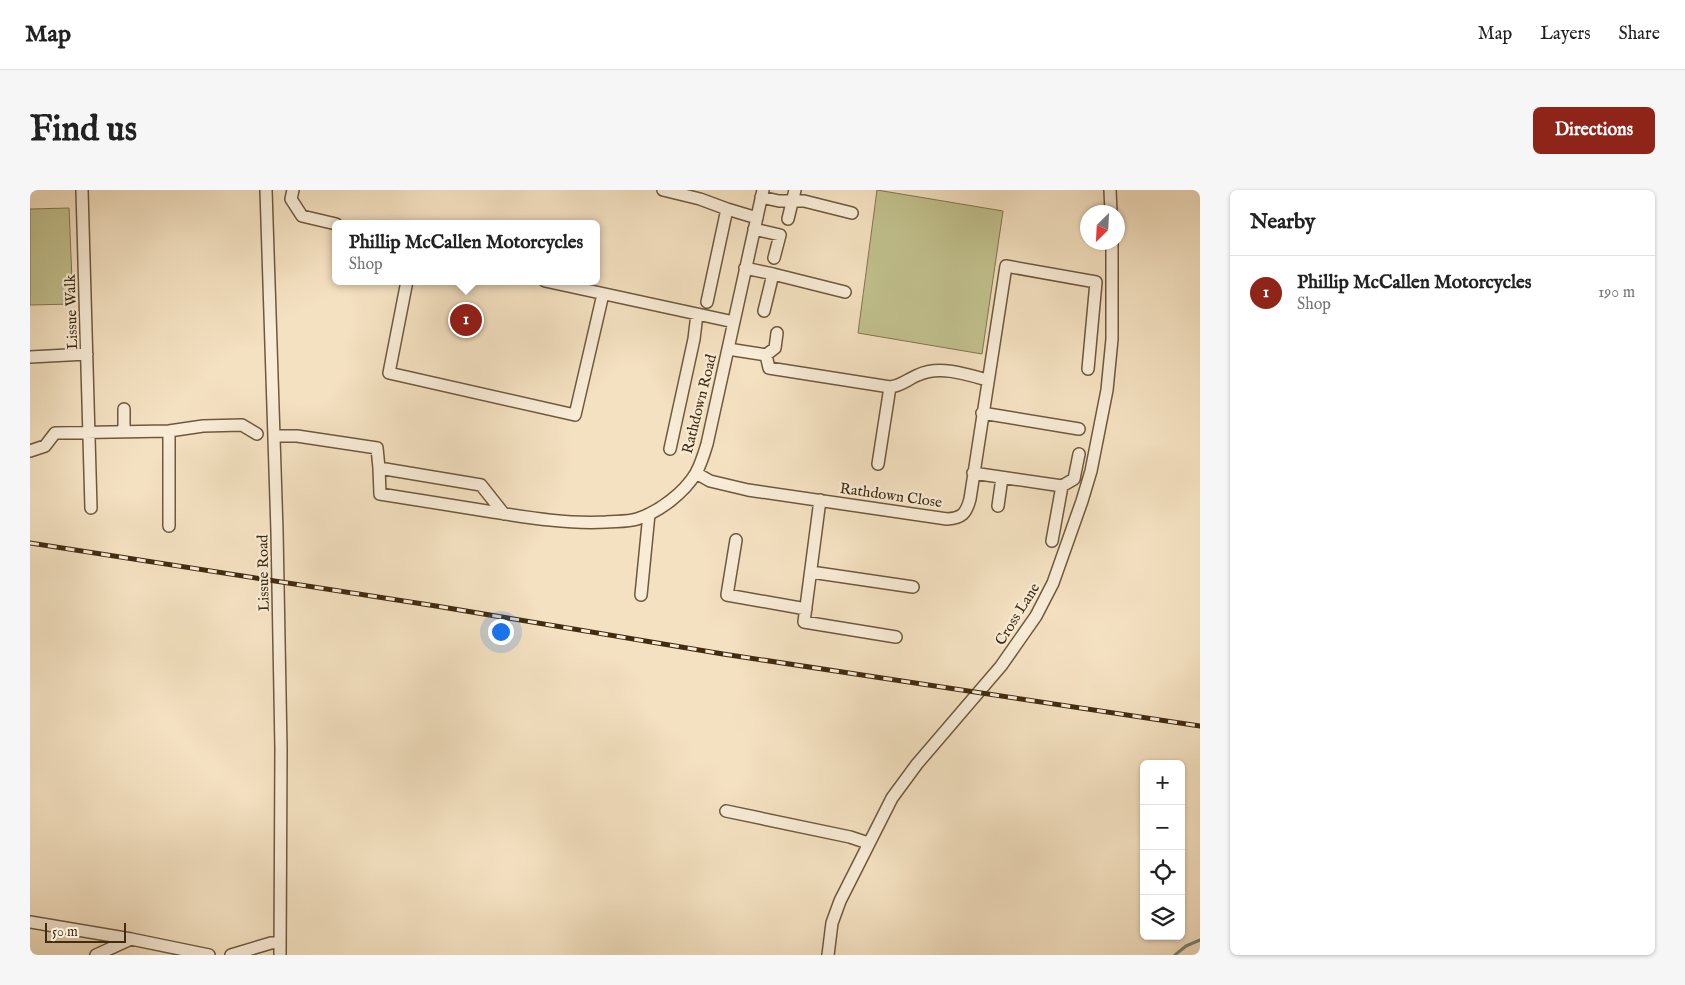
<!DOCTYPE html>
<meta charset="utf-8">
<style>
:root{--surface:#fff;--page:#f6f6f6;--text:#222;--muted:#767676;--line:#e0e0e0;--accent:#8f2418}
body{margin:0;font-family:"IM FELL English",serif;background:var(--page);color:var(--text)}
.controls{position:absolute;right:15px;bottom:15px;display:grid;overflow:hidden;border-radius:8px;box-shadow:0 1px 4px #0004}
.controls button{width:45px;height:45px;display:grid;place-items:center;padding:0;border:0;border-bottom:1px solid var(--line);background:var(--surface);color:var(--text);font:25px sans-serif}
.compass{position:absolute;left:1050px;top:15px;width:45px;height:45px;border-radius:50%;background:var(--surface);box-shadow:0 1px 4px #0004;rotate:204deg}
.scale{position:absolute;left:15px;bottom:12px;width:81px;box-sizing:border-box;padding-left:5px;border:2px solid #412c10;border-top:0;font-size:14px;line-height:18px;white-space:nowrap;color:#412c10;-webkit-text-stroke:4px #f8ecd7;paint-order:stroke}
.you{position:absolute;left:470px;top:441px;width:18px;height:18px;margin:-12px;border:4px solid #fff;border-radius:50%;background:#1a73e8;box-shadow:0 0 0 8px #1a73e833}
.badge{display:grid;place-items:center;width:32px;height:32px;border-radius:50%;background:var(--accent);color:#fff;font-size:16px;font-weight:700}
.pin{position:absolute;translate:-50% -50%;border:2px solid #fff;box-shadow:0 1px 5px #0006}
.popup{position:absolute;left:302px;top:30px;width:268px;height:65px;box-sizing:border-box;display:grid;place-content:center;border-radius:8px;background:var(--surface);filter:drop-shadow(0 1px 4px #0005);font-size:16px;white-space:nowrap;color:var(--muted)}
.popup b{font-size:19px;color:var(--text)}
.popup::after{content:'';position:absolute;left:50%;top:100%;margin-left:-10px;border:10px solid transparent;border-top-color:var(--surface)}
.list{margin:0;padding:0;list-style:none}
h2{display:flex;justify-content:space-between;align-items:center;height:65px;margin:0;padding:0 20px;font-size:21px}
h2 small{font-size:16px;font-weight:400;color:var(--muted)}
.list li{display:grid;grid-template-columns:32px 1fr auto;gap:15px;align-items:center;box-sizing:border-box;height:75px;padding:0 20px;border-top:1px solid var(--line)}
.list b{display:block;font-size:19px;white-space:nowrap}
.list p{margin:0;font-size:16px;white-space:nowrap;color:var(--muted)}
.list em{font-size:16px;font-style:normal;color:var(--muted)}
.icon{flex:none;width:28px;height:28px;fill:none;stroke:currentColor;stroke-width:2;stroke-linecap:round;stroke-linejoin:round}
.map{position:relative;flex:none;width:1170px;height:765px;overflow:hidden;border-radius:8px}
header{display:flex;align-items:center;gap:30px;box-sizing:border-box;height:70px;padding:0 25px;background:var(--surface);border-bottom:1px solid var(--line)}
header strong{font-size:24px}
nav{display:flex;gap:28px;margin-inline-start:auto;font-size:18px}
.intro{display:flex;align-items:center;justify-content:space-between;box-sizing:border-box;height:120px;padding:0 30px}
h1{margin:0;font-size:35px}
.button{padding:12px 22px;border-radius:8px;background:var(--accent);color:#fff;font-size:18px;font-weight:700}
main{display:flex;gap:30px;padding:0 30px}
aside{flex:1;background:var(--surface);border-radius:8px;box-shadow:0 1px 4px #0004}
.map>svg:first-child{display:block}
.green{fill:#c1c18e;stroke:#81764f}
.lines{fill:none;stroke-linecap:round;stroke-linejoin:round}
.stream{stroke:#788471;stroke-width:3}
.minor-casing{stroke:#6e593c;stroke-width:14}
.minor{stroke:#f8ecd7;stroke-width:11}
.rail-casing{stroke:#412c10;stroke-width:5}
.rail{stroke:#f8ecd7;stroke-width:3;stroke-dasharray:9;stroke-linecap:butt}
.labels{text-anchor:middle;stroke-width:4.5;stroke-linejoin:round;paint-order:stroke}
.street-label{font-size:15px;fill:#412c10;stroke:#f8ecd7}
</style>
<header>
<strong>Map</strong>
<nav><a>Map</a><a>Layers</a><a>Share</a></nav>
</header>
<div class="intro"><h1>Find us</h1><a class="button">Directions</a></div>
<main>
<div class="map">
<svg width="1170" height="765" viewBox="0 0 1170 765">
<rect width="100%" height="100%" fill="#f4e1c1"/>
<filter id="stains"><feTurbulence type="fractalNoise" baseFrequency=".004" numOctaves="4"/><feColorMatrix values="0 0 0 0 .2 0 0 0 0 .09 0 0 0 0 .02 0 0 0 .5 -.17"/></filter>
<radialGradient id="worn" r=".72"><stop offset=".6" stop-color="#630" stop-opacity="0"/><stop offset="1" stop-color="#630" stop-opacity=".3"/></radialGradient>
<path class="green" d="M847,0L973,21L952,164L828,143Z
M39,18L43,114L0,115V19Z"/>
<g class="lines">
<path class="stream" d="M1145,765L1156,756L1170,750"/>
<g class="minor-casing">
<path id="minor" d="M52,0L61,318
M236,0L247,341L251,559L250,765
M263,0L261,9L272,26L306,34
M633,0L670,9L697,19L677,112
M1080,0L1081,22
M731,7L749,11H774L822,23
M697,19L727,28
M758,29L765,0
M724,39L750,45L744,68
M715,78L743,84L734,121
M743,84L815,102
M377,91L359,183L545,225L573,104
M515,91L704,132
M698,159L736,165L739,178L860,197C871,196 878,189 888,185C909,175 936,184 957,190
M736,165L745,158L747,143
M0,167L57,164
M94,219V241
M952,223L1049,239
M139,241V336
M245,246H267L347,258L349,278
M640,259L664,149L667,124
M0,261L15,256L25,243L139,241L173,236L212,235L227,244
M848,274L860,197
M666,283L680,291L718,300L917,329C932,328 936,324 940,309L976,76L1066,92L1058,179
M943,283L1032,296L1022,351
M1032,296L1044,289L1049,264
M790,310L774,432L866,447
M968,316L972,288
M474,324L451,295L349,278L350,304C387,310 425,316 463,322C501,328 538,334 576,332C586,331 597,332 607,329C629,322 654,303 666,283C671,274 674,264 677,254L733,0
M706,350L697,405L776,419
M781,382L883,397
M611,405L619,324
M696,621L820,647L838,653
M0,732L101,749L179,765
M66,765L101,749
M201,765L241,753L250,752
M798,765L802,733L810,711L862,608L887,574L971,476L1006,426L1023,393L1052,311L1061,281L1077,200L1082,149V52"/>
</g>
<use href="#minor" class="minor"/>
<g class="rail-casing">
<path id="rail" d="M0,353L406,416L693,464L1170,536"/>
</g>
<use href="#rail" class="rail"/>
</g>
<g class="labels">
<g class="street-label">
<text transform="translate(41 122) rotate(-92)" y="5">Lissue Walk</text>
<text transform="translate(669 214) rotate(-76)" y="5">Rathdown Road</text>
<text transform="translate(861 305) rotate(8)" y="5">Rathdown Close</text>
<text transform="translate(233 383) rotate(-91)" y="5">Lissue Road</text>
<text transform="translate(987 424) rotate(-58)" y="5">Cross Lane</text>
</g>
</g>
<rect width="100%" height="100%" filter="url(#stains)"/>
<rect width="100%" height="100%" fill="url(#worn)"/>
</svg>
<div class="controls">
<button>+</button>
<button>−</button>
<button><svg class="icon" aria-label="locate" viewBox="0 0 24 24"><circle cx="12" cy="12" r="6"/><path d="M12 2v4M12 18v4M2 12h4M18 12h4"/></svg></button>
<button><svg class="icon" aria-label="layers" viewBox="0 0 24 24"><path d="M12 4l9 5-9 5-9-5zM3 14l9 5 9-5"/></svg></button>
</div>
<svg class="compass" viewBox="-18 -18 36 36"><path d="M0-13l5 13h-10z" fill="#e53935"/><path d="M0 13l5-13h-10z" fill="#767676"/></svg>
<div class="scale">50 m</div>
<div class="you"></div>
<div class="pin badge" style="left:436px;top:130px">1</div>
<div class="popup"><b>Phillip McCallen Motorcycles</b>Shop</div>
</div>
<aside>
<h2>Nearby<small></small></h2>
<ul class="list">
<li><span class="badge">1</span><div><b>Phillip McCallen Motorcycles</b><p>Shop</p></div><em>190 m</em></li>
</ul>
</aside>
</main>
